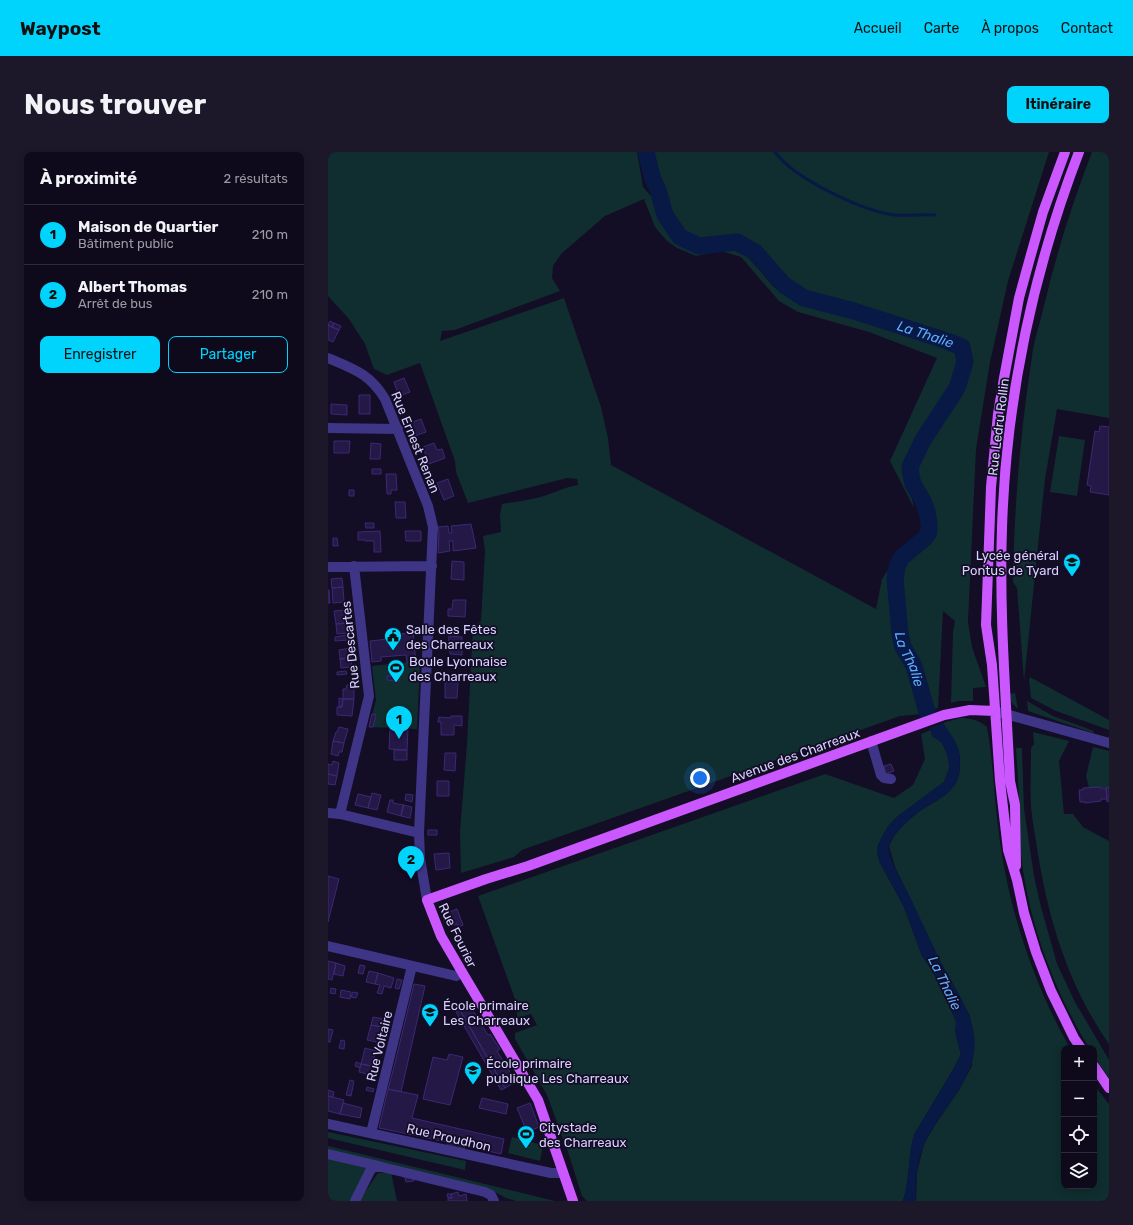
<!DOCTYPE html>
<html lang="fr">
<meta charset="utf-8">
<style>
:root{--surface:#0e0a1c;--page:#1c1829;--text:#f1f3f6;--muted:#9b9aa3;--line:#2e2b3b;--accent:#00d3fc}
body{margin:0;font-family:Rubik,sans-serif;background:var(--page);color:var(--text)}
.controls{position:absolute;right:12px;bottom:12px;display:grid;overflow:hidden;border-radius:8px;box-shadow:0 2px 10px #0003}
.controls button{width:36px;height:36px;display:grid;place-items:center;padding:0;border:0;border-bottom:1px solid var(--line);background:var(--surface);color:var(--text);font:20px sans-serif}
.you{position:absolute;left:372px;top:626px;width:14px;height:14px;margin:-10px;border:3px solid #fff;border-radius:50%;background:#1a73e8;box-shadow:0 0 0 6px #1a73e833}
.badge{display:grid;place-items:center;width:26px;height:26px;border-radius:50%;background:var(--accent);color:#111;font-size:13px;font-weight:700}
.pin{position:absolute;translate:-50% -33px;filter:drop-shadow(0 1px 2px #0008)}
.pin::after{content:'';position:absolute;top:21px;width:14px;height:12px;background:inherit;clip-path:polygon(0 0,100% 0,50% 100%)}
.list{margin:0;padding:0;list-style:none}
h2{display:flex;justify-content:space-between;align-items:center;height:52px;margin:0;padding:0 16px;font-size:17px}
h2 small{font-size:13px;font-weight:400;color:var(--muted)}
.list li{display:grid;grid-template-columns:26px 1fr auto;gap:12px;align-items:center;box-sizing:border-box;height:60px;padding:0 16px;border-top:1px solid var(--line)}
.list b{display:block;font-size:15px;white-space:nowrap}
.list p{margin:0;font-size:13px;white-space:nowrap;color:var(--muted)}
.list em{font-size:13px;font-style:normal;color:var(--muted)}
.actions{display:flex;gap:8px;padding:12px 16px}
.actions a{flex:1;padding:9px 0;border:1px solid var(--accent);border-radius:8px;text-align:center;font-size:14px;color:var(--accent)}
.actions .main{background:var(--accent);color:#111}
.icon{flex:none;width:22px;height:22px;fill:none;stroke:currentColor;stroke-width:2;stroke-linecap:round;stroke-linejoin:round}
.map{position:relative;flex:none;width:781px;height:1049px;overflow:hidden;border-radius:8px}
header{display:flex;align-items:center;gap:24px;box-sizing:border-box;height:56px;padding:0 20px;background:var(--accent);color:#111}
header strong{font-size:19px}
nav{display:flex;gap:22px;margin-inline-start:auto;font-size:14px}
.intro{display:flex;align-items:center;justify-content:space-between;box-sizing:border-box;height:96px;padding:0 24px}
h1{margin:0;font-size:28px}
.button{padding:10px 18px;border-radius:8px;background:var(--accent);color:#111;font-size:14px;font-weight:700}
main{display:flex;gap:24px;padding:0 24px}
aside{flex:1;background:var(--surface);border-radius:8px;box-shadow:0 2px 10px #0003}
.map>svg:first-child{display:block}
.green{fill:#102e2f}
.water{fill:#071944}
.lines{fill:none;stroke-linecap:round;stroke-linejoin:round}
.stream{stroke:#071944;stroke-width:3}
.river{stroke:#071944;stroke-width:17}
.building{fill:#241847;stroke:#3c2974}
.minor{stroke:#3e3587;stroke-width:10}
.major{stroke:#cb58ff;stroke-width:10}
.labels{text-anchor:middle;stroke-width:3.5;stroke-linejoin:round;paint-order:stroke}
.street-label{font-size:13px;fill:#d9d1ff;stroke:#130d25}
.poi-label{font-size:13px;fill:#d9d1ff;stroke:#130d25;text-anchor:start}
.water-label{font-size:14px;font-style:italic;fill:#5fabff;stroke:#130d25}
</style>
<header>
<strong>Waypost</strong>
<nav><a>Accueil</a><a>Carte</a><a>À propos</a><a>Contact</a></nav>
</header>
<div class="intro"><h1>Nous trouver</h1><a class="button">Itinéraire</a></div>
<main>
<aside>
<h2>À proximité<small>2 résultats</small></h2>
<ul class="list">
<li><span class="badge">1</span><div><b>Maison de Quartier</b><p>Bâtiment public</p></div><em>210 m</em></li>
<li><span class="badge">2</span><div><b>Albert Thomas</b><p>Arrêt de bus</p></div><em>210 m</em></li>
</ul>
<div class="actions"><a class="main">Enregistrer</a><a>Partager</a></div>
</aside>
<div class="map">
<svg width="781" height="1049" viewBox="0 0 781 1049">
<rect width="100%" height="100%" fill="#130d25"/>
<path class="green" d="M0,0H309L315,35L324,45L334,73L348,89L370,98L402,96L411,98L419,104L445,134L458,143L474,151L519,162L629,197C634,230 606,262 590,289C584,297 577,307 577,316C578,327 584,345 586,356L562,309L609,206L541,180L470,160L451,149L413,105L393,99L368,104L349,96L339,89L327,75L316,47L277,64L233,102L225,114L224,126L232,139L127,178L114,179L112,189L236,146L273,255L280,286L283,313L548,457L554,427L560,418L566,484L570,496L580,511L586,529L594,562L572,564L194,698L186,705L133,721L132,679L139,592L145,475L153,469L157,399L155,384L173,380L172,363L174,352C185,350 197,349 208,346C223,343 235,335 250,333L249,327L239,326L140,351L128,320L127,309L92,211L59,223L46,217L37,192L21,167L0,144Z
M323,0H721L680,129L662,210L648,297L640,470L644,495L658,535L645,536V549H630L623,551L625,480L627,469L615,459L610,556L605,558L593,519L580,493L577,476L575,431V413C606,387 615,377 593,339C589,331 585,323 587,313C589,305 596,296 600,289C614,268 638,240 641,215C642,209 640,200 639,194L630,189L595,176L530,155L480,143L460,131L434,100L413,85H398L374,90L357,81L342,61Z
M764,0H781V266L729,257L717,327L696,529L689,436L685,430C686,352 693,274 705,197C708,182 713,166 717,150C729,99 745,49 764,0Z
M731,284L757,288L749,344L722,340Z
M92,509L89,577L41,575L48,548L44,514Z
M702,525L781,568V578L728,559L703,546L701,528Z
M687,541L690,557L683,550L682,542Z
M699,549L725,564L766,579L765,581L700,559Z
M632,566C641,566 652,568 659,575C666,613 666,651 672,690C682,761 706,833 742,896H736V1034H766V933L781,952V1049H588L589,1020L596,992L607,973L631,938L644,914L645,877L641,862L611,807L567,715L561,694C567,678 584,664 598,655C615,645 631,637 632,615C632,609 632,603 630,597C627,588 620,579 615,571Z
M603,578L604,584L613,589L619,601L621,610V617L616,630L570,664L561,673L555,683L550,693L549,700L552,711L576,755L594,804L604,818L628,869L629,888L633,902L626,916L587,981C579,1003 583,1027 575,1049H259L254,1044L240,1000L219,943L187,887V881L209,873L203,862L189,866V853L150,744L497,622L566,646L585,633L597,607L593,582Z
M705,580L741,589L731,609L736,662H745L755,675L781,689V892C740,833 720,767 709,696C707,682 704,668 703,654C702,635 703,615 703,596L706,592Z
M765,595L781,599V635L761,636L758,624Z
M688,596H694L696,657L706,724L712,751L729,812L747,850L781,908V926L766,905V896H761C726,838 700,770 693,702C691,686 692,670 691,654C691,634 689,615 688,596Z
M0,980L138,1009L137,1018L0,986Z
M184,985L215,993L212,1009L180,1001Z
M0,994L227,1049H188L178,1046L159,1036L0,999Z
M0,1005L41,1014L22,1049H0Z
M63,1020L69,1049H31L50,1021Z"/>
<path class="water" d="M615,571C620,579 627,587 630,596C632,602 632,608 632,614C631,639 615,644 598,655C589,661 579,669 572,677C568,682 562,687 561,694C559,704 574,729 579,739C590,761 600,784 611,807C623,830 643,857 646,883C652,926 612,956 596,993C589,1009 587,1031 588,1049H575L578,1037L584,989L587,981L626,916L633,902L627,880L628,869L604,818L594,804L576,755L552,711L549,700L550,693L555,683L561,673L570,664L616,630L621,617L620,605L614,591L604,584L602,576Z"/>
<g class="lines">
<path class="stream" d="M447,0C467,27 534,59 567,63C580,64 594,62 607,63"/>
<path class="river" id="s1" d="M318,0L324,25L330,38L337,63L352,85L371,94L409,90L427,100L456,133L476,146L526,159L619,189L634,195L637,210L629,236L595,288L582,315L583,323L585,332L595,349L599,360L601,372V380L597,386L573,406L569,415L567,427L572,482L575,495L586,514L599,560"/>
</g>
<path class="building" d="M2,169L6,171L4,175L0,173Z
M6,171L13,174L11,178L4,175Z
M0,173L11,178L5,190L0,188Z
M76,226L82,240L71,244L66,230Z
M31,243H42V262H31Z
M3,252L19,253V263L3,262Z
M93,267L98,280L87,284L82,271Z
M772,274L781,275V343L762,340L763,334L759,333L767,279L771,280Z
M6,289H22L21,301H6Z
M43,291L53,292L52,307H42Z
M106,291L109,298L114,297L117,306L101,312L95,295Z
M44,317H53V322H44Z
M58,322H68L69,338H63V342H59Z
M120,327L126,344L116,348L109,331Z
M21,338H26V344H21Z
M67,350H77L78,366H68Z
M37,371H46V376H38Z
M143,372L148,396L125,399V389H121L122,399L110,401L111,381L110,375L120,374L121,381H124L123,374Z
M52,379L53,400H46V389H37V388H30V380Z
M77,379H93V389H78Z
M5,386H9L10,394H5Z
M124,409L136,410V428L123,427Z
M14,426L15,435L4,436L3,427Z
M15,435L16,450L5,451L4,436Z
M0,438H1L2,451H0Z
M125,448H138L137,465L120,464V457H124Z
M17,458L19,471L8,472L6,459Z
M19,471L20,481L9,482L8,472Z
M85,481L88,510L79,511L78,503L53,505V509L44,510L42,489L69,486V482Z
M20,483L21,488L7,489V485Z
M121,484L134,485V503L122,502V494H120Z
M22,496L23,506L12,507L11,498Z
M23,506L24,515L13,516L12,507Z
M18,519L19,522L9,523V520Z
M59,524H71V529L59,528Z
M117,529L130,530L129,546H117Z
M19,533L26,534V547H15V537H18Z
M11,546L15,547L14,555H11Z
M15,547H26L24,564L9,563V555H14Z
M44,562L48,563L45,575H41Z
M123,564H134V574L126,573V583H113V570H110L111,565L123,566Z
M11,575L20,577L16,591L5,589L8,580H9Z
M62,576L80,577L79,598L61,597Z
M5,589L16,591L14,600H11L10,604L3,602Z
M66,598H79V608H66Z
M117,601H128L127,619L116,618Z
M5,609L11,611L9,624L0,622V612L4,613Z
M563,612L566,619L558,622L556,614Z
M0,622L9,624L7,633L0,632Z
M109,629H121V644H109Z
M772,635V636H778L779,647H773V649L757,651V650H752L751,638H755V636Z
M781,635V649L779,650L778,636Z
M44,641L53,643L49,658L40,656Z
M30,642L43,645L40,656L27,653Z
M78,642L85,643L84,650L77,648Z
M62,648H65V651L76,653L73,664L59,660Z
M75,653L84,655L82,666L73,664Z
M100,678H109V683H100Z
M121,701L122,716L108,718L106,702Z
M0,724L11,727L0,770Z
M129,757L135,773L130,776L129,772L121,775L116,762Z
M0,809L8,811L4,828L0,827Z
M8,811L17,814L15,824L6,822Z
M32,813L37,814L35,822L30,821Z
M41,819L50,821L47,832L38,830Z
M50,821L66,826L63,836L56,834L54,842L49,841L52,833L47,832Z
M69,827L74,828L71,837L67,836Z
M86,832L97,834L73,940L60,937L67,911Z
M3,836L8,837L7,842L2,841Z
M13,838L23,840L22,847L12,845Z
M25,840L30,841L28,846L23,845Z
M141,852L160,883L162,882L172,897L169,899L188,930L177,936L132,858Z
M132,858L177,936L173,938L128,860Z
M45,865L56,867L54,875L43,873Z
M43,873L54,875L52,884L54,885L53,891L39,888Z
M0,877L5,878L2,890H0Z
M13,888L17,889L16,897L11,896Z
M37,896L48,899L44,914L33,912Z
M121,902L135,905L122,953L95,947L105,905L119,908Z
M28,910L33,912L32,916L27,914Z
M33,912L44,914L42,923L31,920Z
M22,928L26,929L23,944L18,943Z
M39,935L46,937L45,940L38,938Z
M60,937L90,943L84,966L176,987L173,1002L137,994L136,997L119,993V990L51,976Z
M0,938L6,940L5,945L0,944Z
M0,944L16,948L12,962L0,959Z
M154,946L180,952L178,962L151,956Z
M15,951L34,956L32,966L12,962Z
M202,951L211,975L199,980L189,956Z
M76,1023L85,1025L86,1029L78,1030Z
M130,1040L131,1044L138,1042L139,1049H120V1046H124L123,1042Z
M119,1042H123L124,1046H120Z"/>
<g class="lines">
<path class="minor" d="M0,206C26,217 42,222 57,247L100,354L105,375L91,681L92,706L99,748
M0,276L70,277
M0,415L104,414
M667,559L781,591
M543,589L553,623L556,626L563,627
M0,661L12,662L91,681
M12,662L41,544L26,414
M0,794L128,824L134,820
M0,972L223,1021H235
M43,981L84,814
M0,1002L51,1014
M27,1049L43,1017L47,1015H54L157,1040L163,1043L166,1049"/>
<path class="major" d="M737,0L715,60L702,106L691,146L676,226L670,262L663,335L658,473L664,513L672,629L680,698L689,728L696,761L708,800L723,839L746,886L753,896
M688,714L687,653L682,629C678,545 671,460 674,376C678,247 705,120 751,0
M766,914L781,936
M245,1049L210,948L134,820L113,784L99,748L158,727L200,714L616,563L642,558L667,559"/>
</g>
<defs>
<g id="school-pin" transform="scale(0.9)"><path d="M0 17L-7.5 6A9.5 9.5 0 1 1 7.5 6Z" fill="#00d3fc" stroke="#130d25"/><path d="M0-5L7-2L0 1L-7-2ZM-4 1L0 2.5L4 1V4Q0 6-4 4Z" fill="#111"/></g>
<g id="civic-pin" transform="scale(0.9)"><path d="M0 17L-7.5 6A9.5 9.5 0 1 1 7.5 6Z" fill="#00d3fc" stroke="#130d25"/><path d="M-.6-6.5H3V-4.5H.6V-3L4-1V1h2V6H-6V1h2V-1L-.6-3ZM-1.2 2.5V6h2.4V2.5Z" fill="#111"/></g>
<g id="stadium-pin" transform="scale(0.9)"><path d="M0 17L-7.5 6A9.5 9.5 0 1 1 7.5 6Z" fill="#00d3fc" stroke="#130d25"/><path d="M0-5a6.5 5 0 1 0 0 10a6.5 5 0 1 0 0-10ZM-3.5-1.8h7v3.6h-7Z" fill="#111"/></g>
</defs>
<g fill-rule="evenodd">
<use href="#school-pin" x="744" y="410"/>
<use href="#civic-pin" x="65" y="484"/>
<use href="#stadium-pin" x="68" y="516"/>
<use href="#school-pin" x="102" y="860"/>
<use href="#school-pin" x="145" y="918"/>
<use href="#stadium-pin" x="198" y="982"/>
</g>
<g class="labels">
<g class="street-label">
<text transform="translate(670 275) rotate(-83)" y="5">Rue Ledru Rollin</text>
<text transform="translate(88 290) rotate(68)" y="5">Rue Ernest Renan</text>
<text transform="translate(22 493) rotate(-96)" y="5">Rue Descartes</text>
<text transform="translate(467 603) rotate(-20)" y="5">Avenue des Charreaux</text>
<text transform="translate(130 783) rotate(64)" y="5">Rue Fourier</text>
<text transform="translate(51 894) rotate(-76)" y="5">Rue Voltaire</text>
<text transform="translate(121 985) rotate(13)" y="5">Rue Proudhon</text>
</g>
<g class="poi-label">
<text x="731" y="408" text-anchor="end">Lycée général<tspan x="731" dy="15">Pontus de Tyard</tspan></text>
<text x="78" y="482">Salle des Fêtes<tspan x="78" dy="15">des Charreaux</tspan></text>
<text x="81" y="514">Boule Lyonnaise<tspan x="81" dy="15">des Charreaux</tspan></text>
<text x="115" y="858">École primaire<tspan x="115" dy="15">Les Charreaux</tspan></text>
<text x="158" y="916">École primaire<tspan x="158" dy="15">publique Les Charreaux</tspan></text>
<text x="211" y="980">Citystade<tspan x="211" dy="15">des Charreaux</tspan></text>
</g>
<g class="water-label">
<text dy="5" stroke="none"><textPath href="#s1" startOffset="367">La Thalie</textPath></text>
<text dy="5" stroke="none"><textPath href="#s1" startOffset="752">La Thalie</textPath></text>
<text transform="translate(617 831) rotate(64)" y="5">La Thalie</text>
</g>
</g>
</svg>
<div class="controls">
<button>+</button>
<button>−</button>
<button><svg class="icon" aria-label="locate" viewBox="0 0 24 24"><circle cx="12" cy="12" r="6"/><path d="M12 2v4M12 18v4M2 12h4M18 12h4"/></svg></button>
<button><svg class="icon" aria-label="layers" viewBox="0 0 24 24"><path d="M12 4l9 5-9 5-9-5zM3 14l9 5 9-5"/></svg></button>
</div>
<div class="you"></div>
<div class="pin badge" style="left:71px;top:587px">1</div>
<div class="pin badge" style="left:83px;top:727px">2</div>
</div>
</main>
